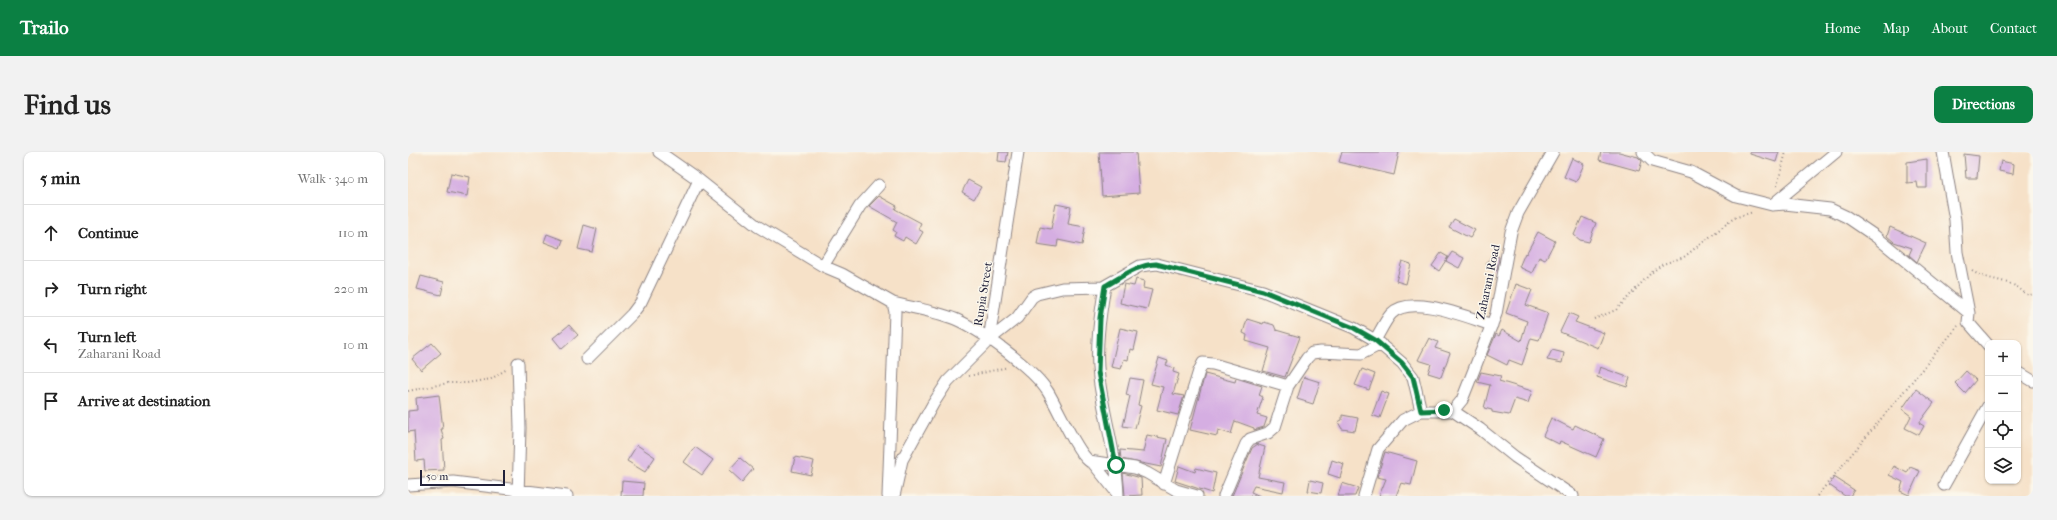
<!DOCTYPE html>
<meta charset="utf-8">
<style>
:root{--surface:#fff;--page:#f2f2f2;--text:#222;--muted:#767676;--line:#e0e0e0;--accent:#0b8043}
body{margin:0;font-family:"IM FELL French Canon",serif;background:var(--page);color:var(--text)}
.controls{position:absolute;right:12px;bottom:12px;display:grid;overflow:hidden;border-radius:8px;box-shadow:0 1px 3px #0004}
.controls button{width:36px;height:36px;display:grid;place-items:center;padding:0;border:0;border-bottom:1px solid var(--line);background:var(--surface);color:var(--text);font:20px sans-serif}
.scale{position:absolute;left:12px;bottom:10px;width:85px;box-sizing:border-box;padding-left:4px;border:2px solid #22223b;border-top:0;font-size:11px;line-height:14px;white-space:nowrap;color:#22223b;-webkit-text-stroke:3px #fbf7ec;paint-order:stroke}
.stop{position:absolute;width:12px;height:12px;margin:-9px;border:3px solid #0b8043;border-radius:50%;background:#fff}
.stop.end{background:#0b8043;border-color:#fff;box-shadow:0 1px 4px #0008}
.list{margin:0;padding:0;list-style:none}
h2{display:flex;justify-content:space-between;align-items:center;height:52px;margin:0;padding:0 16px;font-size:17px}
h2 small{font-size:13px;font-weight:400;color:var(--muted)}
.list li{display:grid;grid-template-columns:26px 1fr auto;gap:12px;align-items:center;box-sizing:border-box;height:56px;padding:0 16px;border-top:1px solid var(--line)}
.list b{display:block;font-size:15px;white-space:nowrap}
.list p{margin:0;font-size:13px;white-space:nowrap;color:var(--muted)}
.list em{font-size:13px;font-style:normal;color:var(--muted)}
.icon{flex:none;width:22px;height:22px;fill:none;stroke:currentColor;stroke-width:2;stroke-linecap:round;stroke-linejoin:round}
.map{position:relative;flex:none;width:1625px;height:344px;overflow:hidden;border-radius:8px}
header{display:flex;align-items:center;gap:24px;box-sizing:border-box;height:56px;padding:0 20px;background:var(--accent);color:#fff}
header strong{font-size:19px}
nav{display:flex;gap:22px;margin-inline-start:auto;font-size:14px}
.intro{display:flex;align-items:center;justify-content:space-between;box-sizing:border-box;height:96px;padding:0 24px}
h1{margin:0;font-size:28px}
.button{padding:10px 18px;border-radius:8px;background:var(--accent);color:#fff;font-size:14px;font-weight:700}
main{display:flex;gap:24px;padding:0 24px}
aside{flex:1;background:var(--surface);border-radius:8px;box-shadow:0 1px 3px #0004}
.map>svg:first-child{display:block}
.building{fill:#d5aee2}
.lines{fill:none;stroke-linecap:round;stroke-linejoin:round}
.minor-casing{stroke:#8c8282;stroke-width:13}
.path{stroke:#8c8282;stroke-width:2;stroke-dasharray:1 3;stroke-linecap:butt}
.minor{stroke:#fff;stroke-width:11}
.route{stroke:#0b8043;stroke-width:5}
.labels{text-anchor:middle;stroke-width:3;stroke-linejoin:round;paint-order:stroke}
.street-label{font-size:12px;fill:#22223b;stroke:#fbf7ec}
</style>
<header>
<strong>Trailo</strong>
<nav><a>Home</a><a>Map</a><a>About</a><a>Contact</a></nav>
</header>
<div class="intro"><h1>Find us</h1><a class="button">Directions</a></div>
<main>
<aside>
<h2>5 min<small>Walk · 340 m</small></h2>
<ul class="list">
<li><svg class="icon" aria-label="ahead" viewBox="0 0 24 24"><path d="M12 20V5M6 11l6-6 6 6"/></svg><div><b>Continue</b></div><em>110 m</em></li>
<li><svg class="icon" aria-label="right" viewBox="0 0 24 24"><path d="M7 20v-9h11M14 6l5 5-5 5"/></svg><div><b>Turn right</b></div><em>220 m</em></li>
<li><svg class="icon" aria-label="left" viewBox="0 0 24 24"><path d="M17 20v-9H6M10 6l-5 5 5 5"/></svg><div><b>Turn left</b><p>Zaharani Road</p></div><em>10 m</em></li>
<li><svg class="icon" aria-label="arrive" viewBox="0 0 24 24"><path d="M6 21V4h12l-3 4 3 4H6"/></svg><div><b>Arrive at destination</b></div></li>
</ul>
</aside>
<div class="map">
<svg width="1625" height="344" viewBox="0 0 1625 344">
<rect width="100%" height="100%" fill="#fbf7ec"/>
<filter id="ink" filterUnits="userSpaceOnUse"><feTurbulence type="fractalNoise" baseFrequency=".025" numOctaves="2"/><feDisplacementMap in="SourceGraphic" scale="8" xChannelSelector="R" yChannelSelector="G"/><feConvolveMatrix kernelMatrix="1 2 1 2 8 2 1 2 1" color-interpolation-filters="sRGB"/></filter>
<filter id="wash" filterUnits="userSpaceOnUse"><feTurbulence type="fractalNoise" baseFrequency=".012" numOctaves="4" result="noise"/><feDisplacementMap in="SourceGraphic" scale="16" xChannelSelector="R" yChannelSelector="G"/><feGaussianBlur stdDeviation="0.9" result="paint"/><feColorMatrix in="noise" values="0 0 0 0 0 0 0 0 0 0 0 0 0 0 0 0 0 1.4 0 .05"/><feComposite in="paint" operator="in"/></filter>
<g filter="url(#wash)">
<rect width="100%" height="100%" fill="#f6e1c8"/>
<g id="blocks">
<path class="building" d="M591,0H600L598,10L590,9Z
M691,0H728L731,41L694,44Z
M934,0H991L986,23L931,10Z
M1193,0H1211L1230,5L1234,9L1231,19L1191,8Z
M1342,0H1371L1368,10L1342,2Z
M1556,2L1571,4L1569,26H1558Z
M1164,6L1176,12L1168,30L1156,25Z
M1519,7V36H1510L1509,30L1499,31V10Z
M1593,9L1606,12L1605,22L1591,19Z
M43,21L62,25L59,44L39,40Z
M560,28L573,35L566,47L554,40Z
M471,44L489,54L487,57L513,71L510,77L515,80L508,92L497,85L495,89L486,84L488,80L485,78L489,70L461,54Z
M648,52L663,55L660,72L677,75L674,93L650,88L649,95L629,92L632,75L643,77Z
M1174,65L1188,71L1181,90L1172,88L1166,83Z
M1046,67L1067,78L1062,86L1041,75Z
M176,73L189,77L184,100L170,97Z
M1482,75L1518,91L1509,110L1501,103L1504,96L1486,90L1479,84Z
M1130,80L1147,89L1137,108L1131,105L1124,121L1111,115L1117,101L1118,102Z
M139,82L155,88L152,96L136,90Z
M1044,100L1056,106L1051,116L1038,109Z
M1033,101L1040,105L1031,119L1024,114Z
M1085,101L1091,105L1089,119L1078,112Z
M994,109L1003,112L998,132L988,129Z
M13,124L36,130L33,143L9,137Z
M728,127L736,129L735,136L744,138L739,157L712,151L716,132L726,134Z
M1108,132L1124,138L1118,153L1140,161L1131,188L1123,186L1114,213L1101,208L1099,213L1079,203L1088,182L1091,184L1094,178L1113,189L1119,169L1098,161Z
M1161,161L1170,165L1167,170L1196,181L1190,196L1152,180Z
M839,167L855,172L856,170L866,173L868,178L892,185L877,225L855,219L862,196L838,189L839,183L835,181Z
M161,173L170,183L154,197L145,186Z
M712,176L730,180L726,198L722,197L720,208L716,207L713,217L703,215Z
M1021,186L1030,190L1027,196L1042,201L1033,225L1020,221L1023,212L1010,208Z
M24,191L33,201L13,218L4,207Z
M1144,198L1156,201L1154,211L1139,208Z
M751,206L760,209L758,213L766,216L765,220L771,222L765,242L776,244L770,263L749,258L755,235L743,232Z
M1192,215L1222,226L1219,235L1189,225Z
M954,217L967,222L961,238L947,233Z
M1558,219L1568,228L1557,241L1547,231Z
M1073,220L1093,224L1091,229L1124,239L1120,251L1107,247L1101,263L1084,260V258L1076,256L1082,233L1069,230Z
M797,222L827,230L828,226L854,234L851,243L855,245L849,263L859,266L856,275L846,278V276L827,269L823,282L810,278L809,284L782,278Z
M896,225L912,230L905,252L889,247Z
M722,226L735,228L730,253L733,254L727,276L715,274L722,244L718,243Z
M1508,237L1526,251L1511,271L1516,274L1511,283L1497,276L1503,264L1494,257Z
M973,239L981,242L972,266L964,263Z
M31,243L35,277H33L36,287L34,288L36,318L17,319L16,308L8,309L6,279L0,280V259L9,258L8,246Z
M934,263L950,266L947,279L934,277L930,270L934,268Z
M1143,266L1165,277L1167,273L1196,287L1188,305L1152,289L1151,292L1135,284Z
M739,283L759,287L753,315L713,307L712,298L735,300Z
M850,292V293L857,295L850,325L877,330L875,340L846,334L843,340L852,344H824L844,296Z
M229,293L247,305L237,320L219,309Z
M287,295L305,308L294,323L276,310Z
M977,300L1009,309L1003,333L993,331L988,344H971L978,327L969,325Z
M387,305L406,309L403,323L384,319Z
M332,306L345,317L334,330L321,318Z
M924,308L936,312L932,326L920,322Z
M771,314L787,320L788,316L808,321L804,341L767,329Z
M1486,314L1499,321L1502,315L1512,319L1501,343L1492,339L1495,330L1481,323Z
M715,321L733,326L734,343L717,344Z
M1426,325L1446,338L1442,344H1437L1421,333Z
M902,328L915,331L913,341L900,339Z
M214,329L236,331L235,344H213Z
M934,331L950,336L947,344H930Z"/>
</g>
</g>
<g filter="url(#ink)">
<use href="#blocks" fill-opacity="0" stroke="#8c8282" stroke-width="1"/>
<g class="lines">
<g class="minor-casing">
<path id="minor" d="M251,0L291,28L349,74L415,114L434,122L485,151L487,160L480,344
M1235,0L1244,9L1283,20L1328,44L1364,53L1377,52L1422,57L1439,65L1467,84L1561,161
M1535,0L1547,68L1549,100L1561,161L1560,170L1580,193
M1364,53L1428,0
M415,114L452,54L471,33
M697,134C692,164 687,196 691,226C696,266 709,304 710,344
M485,151C505,156 528,159 547,167C573,178 626,217 640,240C650,256 668,299 681,309L727,316L739,321L768,338L789,344
M581,188L609,166L624,145L629,142L654,136L695,135L732,114L749,112L855,139L946,176L967,188L994,211L1005,225L1013,259
M967,188C972,180 977,169 983,162C1003,141 1061,166 1084,173
M179,207L224,162L233,150L291,28
M110,211L112,276L110,344
M1610,220L1625,229
M1045,259L1072,277L1107,305L1165,344
M685,311L709,341
M756,332L791,219L795,211L805,212L880,234
M0,333L45,330L159,344
M1536,333L1580,254
M486,344L494,308L525,252L540,229L581,188L610,0
M816,344L838,292L842,287L860,281L867,275L880,234L899,206L904,201L913,200L953,202L973,192
M956,344L970,297L995,268L1013,259H1045L1054,248L1088,162L1103,80L1110,61L1145,0"/>
</g>
<path class="path" d="M1369,34L1378,0
M1564,119C1578,128 1595,127 1609,135C1617,140 1614,142 1625,143
M1186,167L1208,158L1243,121L1255,112L1276,105L1326,66L1345,60
M561,224L600,215
M0,239L40,231H59L83,227L99,217
M1409,344L1550,174"/>
<use href="#minor" class="minor"/>
</g>
</g>
<g class="lines" filter="url(#ink)">
<path class="route" d="M708,313L690,220L692,166L697,134C714,125 728,113 748,112L855,139L946,176L967,188L994,211L1005,225L1013,259L1036,258"/>
</g>
<g class="labels">
<g class="street-label">
<text transform="translate(1080 130) rotate(-78)" y="4">Zaharani Road</text>
<text transform="translate(575 142) rotate(-81)" y="4">Rupia Street</text>
</g>
</g>
</svg>
<div class="controls">
<button>+</button>
<button>−</button>
<button><svg class="icon" aria-label="locate" viewBox="0 0 24 24"><circle cx="12" cy="12" r="6"/><path d="M12 2v4M12 18v4M2 12h4M18 12h4"/></svg></button>
<button><svg class="icon" aria-label="layers" viewBox="0 0 24 24"><path d="M12 4l9 5-9 5-9-5zM3 14l9 5 9-5"/></svg></button>
</div>
<div class="scale">50 m</div>
<div class="stop" style="left:708px;top:313px"></div>
<div class="stop end" style="left:1036px;top:258px"></div>
</div>
</main>
